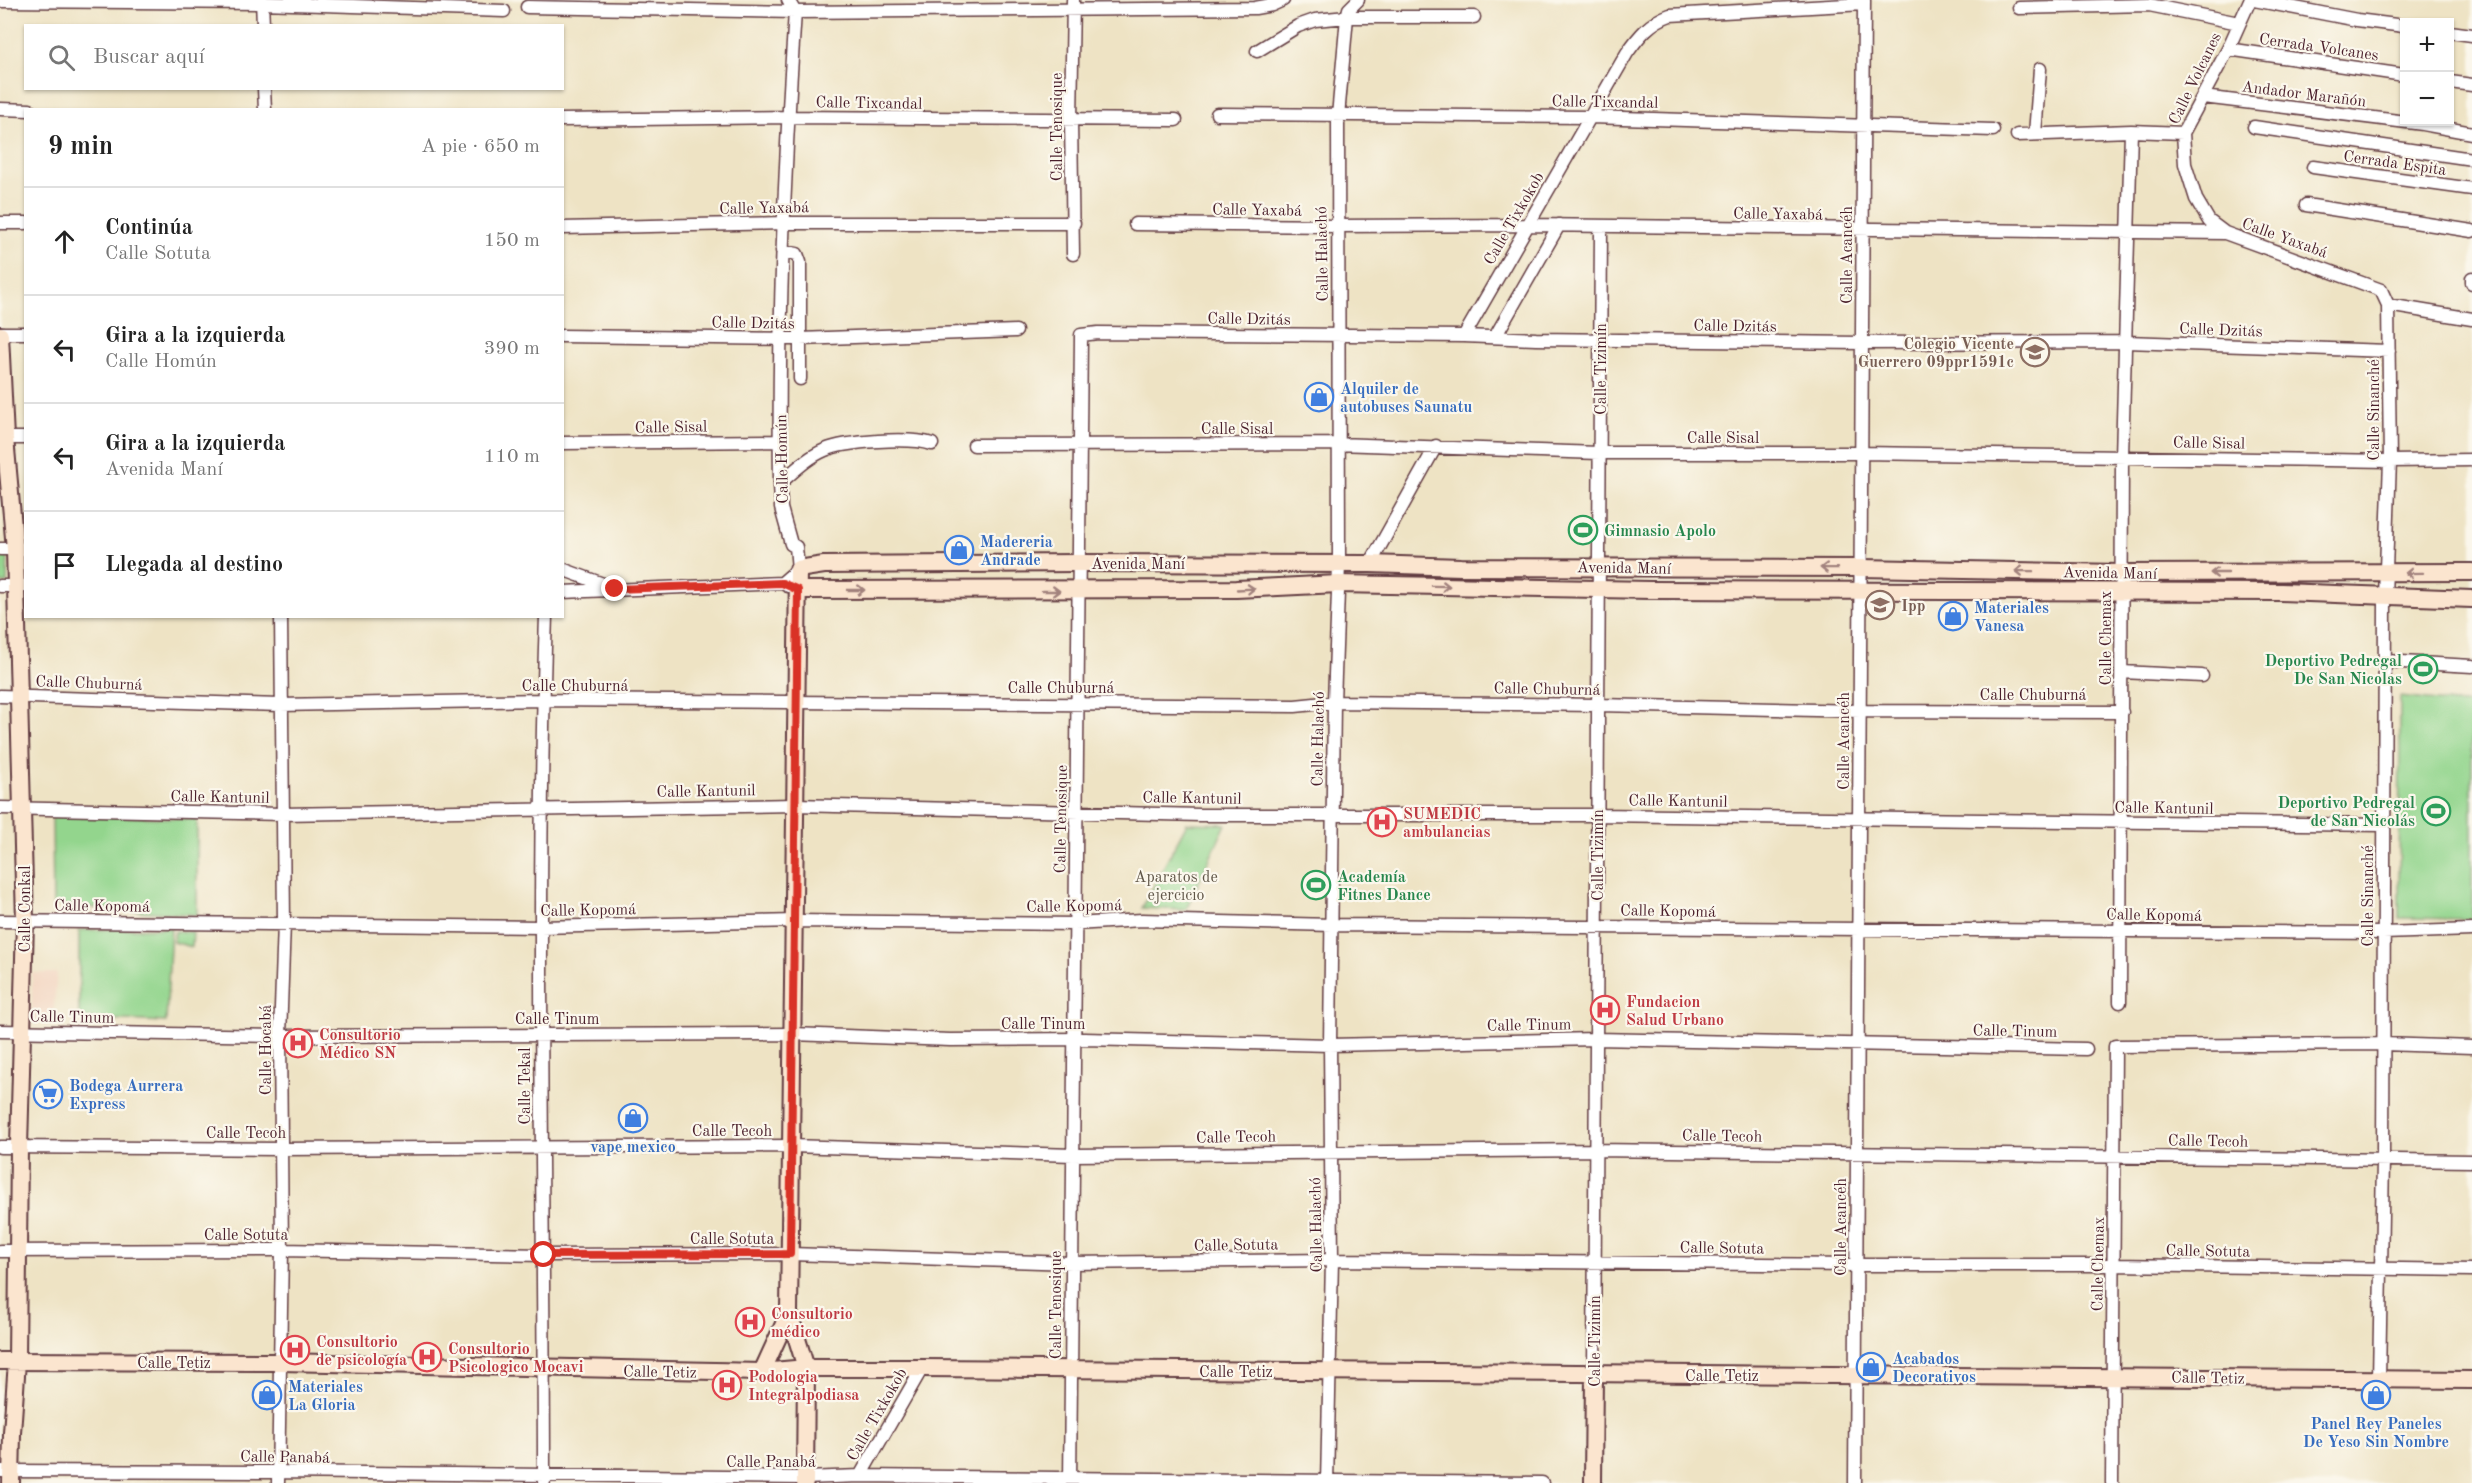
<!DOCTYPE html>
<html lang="es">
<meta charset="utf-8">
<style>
:root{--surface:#fff;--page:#f6f6f6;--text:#222;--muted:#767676;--line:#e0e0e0}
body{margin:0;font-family:"Old Standard TT",serif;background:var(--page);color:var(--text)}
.controls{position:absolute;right:18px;top:18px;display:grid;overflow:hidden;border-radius:0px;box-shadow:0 2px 4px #0004}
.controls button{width:54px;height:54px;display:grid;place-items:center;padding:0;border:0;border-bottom:2px solid var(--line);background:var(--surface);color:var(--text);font:30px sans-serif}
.stop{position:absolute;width:18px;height:18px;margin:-14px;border:4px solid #d93025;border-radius:50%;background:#fff}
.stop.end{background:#d93025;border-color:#fff;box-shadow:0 2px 6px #0008}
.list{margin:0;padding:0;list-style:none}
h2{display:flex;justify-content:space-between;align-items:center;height:78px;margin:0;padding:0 24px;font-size:26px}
h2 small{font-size:20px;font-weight:400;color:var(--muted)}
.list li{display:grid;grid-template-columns:39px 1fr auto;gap:18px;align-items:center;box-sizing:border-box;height:108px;padding:0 24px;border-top:2px solid var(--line)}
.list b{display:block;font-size:22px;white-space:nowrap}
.list p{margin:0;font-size:20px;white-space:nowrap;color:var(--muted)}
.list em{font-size:20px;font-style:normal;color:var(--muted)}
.icon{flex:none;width:33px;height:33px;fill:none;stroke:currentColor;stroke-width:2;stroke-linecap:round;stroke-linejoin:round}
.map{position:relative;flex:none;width:2472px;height:1483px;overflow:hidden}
.search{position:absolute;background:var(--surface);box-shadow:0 2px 4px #0004;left:24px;top:24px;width:540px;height:66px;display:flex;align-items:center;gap:15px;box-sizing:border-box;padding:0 21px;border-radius:0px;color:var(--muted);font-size:22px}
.panel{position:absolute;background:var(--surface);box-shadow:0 2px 4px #0004;left:24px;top:108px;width:540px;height:510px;border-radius:0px}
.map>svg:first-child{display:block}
.built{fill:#f3d4bf}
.green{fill:#93d58d;stroke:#6e7a5c;stroke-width:1.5}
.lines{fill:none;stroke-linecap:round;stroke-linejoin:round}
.street-casing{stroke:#633c42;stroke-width:15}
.secondary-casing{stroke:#633c42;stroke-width:20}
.street{stroke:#fff;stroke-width:12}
.secondary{stroke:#fbe5cf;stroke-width:16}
.oneway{stroke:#a2827d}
.route{stroke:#d93025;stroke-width:8}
.labels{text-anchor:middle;stroke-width:4.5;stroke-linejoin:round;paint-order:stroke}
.street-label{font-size:16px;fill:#4a1f2b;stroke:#fbf7ec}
.education-label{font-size:16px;font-weight:bold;fill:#785e54;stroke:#fbf7ec;text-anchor:end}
.shop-label{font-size:16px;font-weight:bold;fill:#366cbe;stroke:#fbf7ec;text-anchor:start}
.leisure-label{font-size:16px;font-weight:bold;fill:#27864d;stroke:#fbf7ec;text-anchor:start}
.health-label{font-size:16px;font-weight:bold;fill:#be3a42;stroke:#fbf7ec;text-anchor:start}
.park-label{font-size:16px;fill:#605648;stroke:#fbf7ec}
</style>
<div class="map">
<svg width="2472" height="1483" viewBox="0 0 2472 1483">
<rect width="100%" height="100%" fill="#fbf7ec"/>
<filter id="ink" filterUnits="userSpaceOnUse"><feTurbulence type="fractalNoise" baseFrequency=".0167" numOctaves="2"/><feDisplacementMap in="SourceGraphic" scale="12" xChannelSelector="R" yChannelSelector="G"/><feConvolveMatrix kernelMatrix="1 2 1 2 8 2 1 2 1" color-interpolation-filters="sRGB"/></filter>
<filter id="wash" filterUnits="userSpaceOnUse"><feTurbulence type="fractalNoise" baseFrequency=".008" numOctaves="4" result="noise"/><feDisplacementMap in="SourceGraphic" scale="24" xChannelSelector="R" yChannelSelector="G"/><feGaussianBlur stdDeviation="1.35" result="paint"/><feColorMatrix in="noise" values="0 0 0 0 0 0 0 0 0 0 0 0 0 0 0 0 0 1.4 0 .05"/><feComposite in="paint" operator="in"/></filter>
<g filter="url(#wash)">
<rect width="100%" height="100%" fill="#eee3c4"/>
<path class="built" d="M32,973H57L53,1016L32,1019Z"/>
<path class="green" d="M0,552H8L7,583H0Z
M2400,697L2472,705V919L2399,918Z
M52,814L197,819V915L105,909L100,917L99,908L53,905Z
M1187,823L1226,824L1186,910L1142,908Z
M171,928L166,1022L79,1018V930Z
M175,931L193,932L192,947L173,942Z"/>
</g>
<g filter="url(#ink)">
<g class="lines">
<g class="street-casing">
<path id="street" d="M262,0L263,26
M1073,0L1071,120L1073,254
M2254,0L2357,20L2404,26
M0,1L262,3L504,11
M527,7L795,12L1255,8L1272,5L1283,0
M2019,8L2149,5L2239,23
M2450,32L2472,35
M2228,49L2404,75
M1257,51L1298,26L1315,20L1347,17H1474
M2450,82L2472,85
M264,88L265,110
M2203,97L2423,124L2472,133
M0,109L30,110
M1217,114L1591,117L1993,130
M562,120L788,117L1176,120
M2254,127L2472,159
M2035,134L2040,69
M2017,135L2131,131L2183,133
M2313,167L2472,189
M2306,205L2472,231
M0,223H26
M1135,224L1337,226L1529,225L2225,233L2381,290L2388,305L2390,461L2385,596L2383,1160L2379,1379
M562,228L784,223H1074
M2225,233L2209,221L2196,199L2185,164L2183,133L2228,49L2250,0
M782,251L797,254L800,262V379
M2472,278V283
M2388,305L2472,319
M0,333H26
M562,336L800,339L1016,331
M1464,336L1627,53C1639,36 1650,22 1670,15L1864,4
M1495,337L1559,225
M0,438H26
M562,443L779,441
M974,445L1337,444L1599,453H1861L2390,461L2472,460
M780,483C793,472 808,457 825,450C846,441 910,437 932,444
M0,549H26
M1370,564L1436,446
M562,569L611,587
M782,583L798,569L796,547L791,544L781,508L780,483C778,326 784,169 795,12L788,0
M0,586H26
M562,592L782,583L788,586
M2384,661L2472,666
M2122,672L2202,676
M0,696L280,705L543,700L1295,706L1334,702L1598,705L1860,711L2122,712
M0,808L282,814L795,805L1200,815H1597L2384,825
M0,921L540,927L794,921L1075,924L1142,920L1332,925L2383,933L2472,930
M2120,1002L2122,457L2131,131
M0,1031L280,1036L793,1034L950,1040L1084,1039L1330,1045L1596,1039L2086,1049
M0,1147L282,1149L791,1146L1073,1155L1595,1150L2472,1161
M0,1251L282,1250L544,1255L790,1254L1072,1263L1332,1260L1856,1265H2113L2472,1270
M1594,1374L1601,227
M0,1471L278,1472L805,1478L860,1476L1542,1483
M860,1476L922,1368
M544,1482C544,1194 536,905 546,616
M278,1483L282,1250L280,1036L284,923L281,616
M1070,1483L1081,335L1098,333L1464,336L1536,339L1862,343L2126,342L2389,351
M1327,1483L1332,1260L1330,1045L1334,702L1339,564L1338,116L1347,17L1349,9L1358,0
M1855,1483L1864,0
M2112,1483L2115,1046L2383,1044L2472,1047"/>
</g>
<g class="secondary-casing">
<path id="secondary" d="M0,335L5,438L15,549L25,921L19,1147L17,1361L12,1433L11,1483
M798,590L1236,589L1338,584L1651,590L2281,592L2472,599
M0,1361L280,1362L762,1372L806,1368H922L2472,1380
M762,1372L789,1313
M805,1483L806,1368L789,1313L798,569L824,565L1079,563L1370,564L1461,567L1861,568L2122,573L2472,572
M1593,1483L1594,1374"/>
</g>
<use href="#street" class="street"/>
<use href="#secondary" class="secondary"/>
</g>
<defs><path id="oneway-shaft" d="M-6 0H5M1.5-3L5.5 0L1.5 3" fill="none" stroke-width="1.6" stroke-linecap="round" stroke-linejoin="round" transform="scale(1.5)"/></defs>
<g class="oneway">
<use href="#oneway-shaft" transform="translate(1829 568) rotate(-179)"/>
<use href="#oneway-shaft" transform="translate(2024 571) rotate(-179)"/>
<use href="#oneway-shaft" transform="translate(2219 573) rotate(180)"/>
<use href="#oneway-shaft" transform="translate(2414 573) rotate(179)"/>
<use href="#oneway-shaft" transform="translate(1441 586) rotate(1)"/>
<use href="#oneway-shaft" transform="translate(1246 589) rotate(-3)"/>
<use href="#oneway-shaft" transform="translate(856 590)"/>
<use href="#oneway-shaft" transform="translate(1051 591)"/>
</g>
</g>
<g class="lines" filter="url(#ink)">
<path class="route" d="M544,1255L790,1254L798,590L782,583L615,589"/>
</g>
<defs>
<g id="school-ring" transform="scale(1.5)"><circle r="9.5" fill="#fbf7ec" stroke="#8d6e63" stroke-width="1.5"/><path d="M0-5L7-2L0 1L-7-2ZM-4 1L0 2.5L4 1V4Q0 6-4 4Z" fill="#8d6e63"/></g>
<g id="shop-ring" transform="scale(1.5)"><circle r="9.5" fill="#fbf7ec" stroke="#3f7fe0" stroke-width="1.5"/><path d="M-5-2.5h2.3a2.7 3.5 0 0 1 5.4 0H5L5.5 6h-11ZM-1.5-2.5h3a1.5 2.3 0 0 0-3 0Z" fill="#3f7fe0"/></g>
<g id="stadium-ring" transform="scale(1.5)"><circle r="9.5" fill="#fbf7ec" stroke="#2e9e5b" stroke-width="1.5"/><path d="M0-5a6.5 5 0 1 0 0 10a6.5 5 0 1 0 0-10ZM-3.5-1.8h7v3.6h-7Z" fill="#2e9e5b"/></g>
<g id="hospital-ring" transform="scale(1.5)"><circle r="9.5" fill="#fbf7ec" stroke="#e0444e" stroke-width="1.5"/><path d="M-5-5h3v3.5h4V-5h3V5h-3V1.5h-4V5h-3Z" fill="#e0444e"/></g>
<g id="supermarket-ring" transform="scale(1.5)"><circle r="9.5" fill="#fbf7ec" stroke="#3f7fe0" stroke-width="1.5"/><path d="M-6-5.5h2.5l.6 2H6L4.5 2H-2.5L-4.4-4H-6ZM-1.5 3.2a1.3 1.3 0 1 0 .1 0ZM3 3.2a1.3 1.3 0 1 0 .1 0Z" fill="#3f7fe0"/></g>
</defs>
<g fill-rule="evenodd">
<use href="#school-ring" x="2035" y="352"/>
<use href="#shop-ring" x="1319" y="397"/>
<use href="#stadium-ring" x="1583" y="530"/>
<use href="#shop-ring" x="959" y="550"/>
<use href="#school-ring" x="1880" y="605"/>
<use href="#shop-ring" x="1953" y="616"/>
<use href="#stadium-ring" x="2423" y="669"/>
<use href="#stadium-ring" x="2436" y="811"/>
<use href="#hospital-ring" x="1382" y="822"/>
<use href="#stadium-ring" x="1316" y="885"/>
<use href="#hospital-ring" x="1605" y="1010"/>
<use href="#hospital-ring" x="298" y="1043"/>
<use href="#supermarket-ring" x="48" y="1094"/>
<use href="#shop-ring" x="633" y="1118"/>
<use href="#hospital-ring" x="750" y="1322"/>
<use href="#hospital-ring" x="295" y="1350"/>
<use href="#hospital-ring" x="427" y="1357"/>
<use href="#shop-ring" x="1871" y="1367"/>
<use href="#hospital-ring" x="727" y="1385"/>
<use href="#shop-ring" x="267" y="1395"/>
<use href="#shop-ring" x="2376" y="1395"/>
</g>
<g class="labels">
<g class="street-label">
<text transform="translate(2319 46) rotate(8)" y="6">Cerrada Volcanes</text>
<text transform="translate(2194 78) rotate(-64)" y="6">Calle Volcanes</text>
<text transform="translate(2304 93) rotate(7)" y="6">Andador Marañón</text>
<text transform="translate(1605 101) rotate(1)" y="6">Calle Tixcandal</text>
<text transform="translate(869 102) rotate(1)" y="6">Calle Tixcandal</text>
<text transform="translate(1056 127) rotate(-90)" y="6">Calle Tenosique</text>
<text transform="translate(2395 162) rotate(8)" y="6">Cerrada Espita</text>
<text transform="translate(764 207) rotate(-1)" y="6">Calle Yaxabá</text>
<text transform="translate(1257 209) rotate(1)" y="6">Calle Yaxabá</text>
<text transform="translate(1778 213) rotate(1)" y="6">Calle Yaxabá</text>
<text transform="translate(1513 218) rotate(-60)" y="6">Calle Tixkokob</text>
<text transform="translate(2285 237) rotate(20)" y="6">Calle Yaxabá</text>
<text transform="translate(1321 254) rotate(-91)" y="6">Calle Halachó</text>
<text transform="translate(1846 255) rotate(-90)" y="6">Calle Acancéh</text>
<text transform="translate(1249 318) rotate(1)" y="6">Calle Dzitás</text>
<text transform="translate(753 322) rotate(1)" y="6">Calle Dzitás</text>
<text transform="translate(1735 325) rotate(1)" y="6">Calle Dzitás</text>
<text transform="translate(2221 329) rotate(2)" y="6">Calle Dzitás</text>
<text transform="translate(1600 369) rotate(-90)" y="6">Calle Tizimín</text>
<text transform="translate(2373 410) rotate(-90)" y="6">Calle Sinanché</text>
<text transform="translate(671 426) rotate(-1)" y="6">Calle Sisal</text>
<text x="1237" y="434">Calle Sisal</text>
<text x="1723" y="443">Calle Sisal</text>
<text transform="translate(2209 442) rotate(1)" y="6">Calle Sisal</text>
<text transform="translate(781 459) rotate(-91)" y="6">Calle Homún</text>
<text x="1138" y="569">Avenida Maní</text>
<text transform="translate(1624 567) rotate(1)" y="6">Avenida Maní</text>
<text transform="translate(2110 572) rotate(1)" y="6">Avenida Maní</text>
<text transform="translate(2105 638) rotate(-90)" y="6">Calle Chemax</text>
<text transform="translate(89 682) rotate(2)" y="6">Calle Chuburná</text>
<text x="575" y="691">Calle Chuburná</text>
<text x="1061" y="693">Calle Chuburná</text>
<text transform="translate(1547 688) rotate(1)" y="6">Calle Chuburná</text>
<text x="2033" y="700">Calle Chuburná</text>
<text transform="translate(1317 739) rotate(-89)" y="6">Calle Halachó</text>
<text transform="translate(1843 741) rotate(-90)" y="6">Calle Acancéh</text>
<text transform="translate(706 790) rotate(-1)" y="6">Calle Kantunil</text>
<text transform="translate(220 796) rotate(1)" y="6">Calle Kantunil</text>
<text transform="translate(1192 797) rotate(1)" y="6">Calle Kantunil</text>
<text transform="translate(1678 800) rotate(1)" y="6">Calle Kantunil</text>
<text transform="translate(2164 807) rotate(1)" y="6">Calle Kantunil</text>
<text transform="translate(1060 819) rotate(-89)" y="6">Calle Tenosique</text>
<text transform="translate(1597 855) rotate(-90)" y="6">Calle Tizimín</text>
<text transform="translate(2367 896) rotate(-90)" y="6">Calle Sinanché</text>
<text transform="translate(102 905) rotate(1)" y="6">Calle Kopomá</text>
<text transform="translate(1074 905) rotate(-1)" y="6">Calle Kopomá</text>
<text transform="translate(24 909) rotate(-90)" y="6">Calle Conkal</text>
<text transform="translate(588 909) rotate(-1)" y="6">Calle Kopomá</text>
<text transform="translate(1668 910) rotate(1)" y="6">Calle Kopomá</text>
<text transform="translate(2154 914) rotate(1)" y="6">Calle Kopomá</text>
<text transform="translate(72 1016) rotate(1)" y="6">Calle Tinum</text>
<text x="557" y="1024">Calle Tinum</text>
<text x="1043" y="1029">Calle Tinum</text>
<text transform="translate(1529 1024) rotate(-1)" y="6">Calle Tinum</text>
<text transform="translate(2015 1030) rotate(1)" y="6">Calle Tinum</text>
<text transform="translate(265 1050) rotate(-90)" y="6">Calle Hocabá</text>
<text transform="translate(524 1086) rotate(-90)" y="6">Calle Tekal</text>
<text x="732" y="1136">Calle Tecoh</text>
<text x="246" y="1138">Calle Tecoh</text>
<text transform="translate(1722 1135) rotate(1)" y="6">Calle Tecoh</text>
<text transform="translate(1236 1136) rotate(-1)" y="6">Calle Tecoh</text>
<text transform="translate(2208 1140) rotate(1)" y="6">Calle Tecoh</text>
<text transform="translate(1315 1225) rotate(-91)" y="6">Calle Halachó</text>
<text transform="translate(1840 1227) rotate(-90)" y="6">Calle Acancéh</text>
<text x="246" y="1240">Calle Sotuta</text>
<text x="732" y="1244">Calle Sotuta</text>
<text transform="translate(1236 1244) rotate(-1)" y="6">Calle Sotuta</text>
<text transform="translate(1722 1247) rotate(1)" y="6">Calle Sotuta</text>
<text transform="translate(2208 1250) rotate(1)" y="6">Calle Sotuta</text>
<text transform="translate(2097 1264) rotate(-89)" y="6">Calle Chemax</text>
<text transform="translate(1055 1305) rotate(-90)" y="6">Calle Tenosique</text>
<text transform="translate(1594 1341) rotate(-90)" y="6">Calle Tizimín</text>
<text x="174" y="1368">Calle Tetiz</text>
<text transform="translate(660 1371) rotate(1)" y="6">Calle Tetiz</text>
<text x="1236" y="1377">Calle Tetiz</text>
<text x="1722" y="1381">Calle Tetiz</text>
<text transform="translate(2208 1377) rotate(1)" y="6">Calle Tetiz</text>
<text transform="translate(876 1414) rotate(-60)" y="6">Calle Tixkokob</text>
<text transform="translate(285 1456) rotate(1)" y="6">Calle Panabá</text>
<text x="771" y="1467">Calle Panabá</text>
</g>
<g class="education-label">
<text x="2014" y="349">Colegio Vicente<tspan x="2014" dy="18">Guerrero 09ppr1591c</tspan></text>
<text x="1901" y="611" text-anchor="start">Ipp</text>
</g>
<g class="shop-label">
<text x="1340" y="394">Alquiler de<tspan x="1340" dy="18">autobuses Saunatu</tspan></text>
<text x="980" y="547">Madereria<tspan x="980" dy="18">Andrade</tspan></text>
<text x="1974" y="613">Materiales<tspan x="1974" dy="18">Vanesa</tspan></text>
<text x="69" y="1091">Bodega Aurrera<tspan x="69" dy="18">Express</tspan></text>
<text x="633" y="1152" text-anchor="middle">vape mexico</text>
<text x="1892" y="1364">Acabados<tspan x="1892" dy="18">Decorativos</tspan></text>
<text x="288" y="1392">Materiales<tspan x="288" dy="18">La Gloria</tspan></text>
<text x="2376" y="1429" text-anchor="middle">Panel Rey Paneles<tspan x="2376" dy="18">De Yeso Sin Nombre</tspan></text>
</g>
<g class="leisure-label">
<text x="1604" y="536">Gimnasio Apolo</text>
<text x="2402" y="666" text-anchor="end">Deportivo Pedregal<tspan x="2402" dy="18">De San Nicolas</tspan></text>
<text x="2415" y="808" text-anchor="end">Deportivo Pedregal<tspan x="2415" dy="18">de San Nicolás</tspan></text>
<text x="1337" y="882">Academía<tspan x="1337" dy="18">Fitnes Dance</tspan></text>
</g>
<g class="health-label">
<text x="1403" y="819">SUMEDIC<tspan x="1403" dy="18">ambulancias</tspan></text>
<text x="1626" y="1007">Fundacion<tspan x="1626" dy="18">Salud Urbano</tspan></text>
<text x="319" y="1040">Consultorio<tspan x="319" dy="18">Médico SN</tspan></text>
<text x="771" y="1319">Consultorio<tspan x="771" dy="18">médico</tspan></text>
<text x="316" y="1347">Consultorio<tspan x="316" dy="18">de psicología</tspan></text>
<text x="448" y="1354">Consultorio<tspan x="448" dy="18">Psicologico Mocavi</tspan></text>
<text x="748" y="1382">Podologia<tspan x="748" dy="18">Integralpodiasa</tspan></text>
</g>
<g class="park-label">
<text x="1176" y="882">Aparatos de<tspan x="1176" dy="18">ejercicio</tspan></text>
</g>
</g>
</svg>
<div class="controls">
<button>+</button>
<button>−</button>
</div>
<div class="stop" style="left:544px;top:1255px"></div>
<div class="stop end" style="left:615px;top:589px"></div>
<div class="search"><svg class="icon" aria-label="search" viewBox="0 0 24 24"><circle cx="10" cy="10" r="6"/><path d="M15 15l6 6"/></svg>Buscar aquí</div>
<section class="panel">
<h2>9 min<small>A pie · 650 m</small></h2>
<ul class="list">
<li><svg class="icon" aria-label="ahead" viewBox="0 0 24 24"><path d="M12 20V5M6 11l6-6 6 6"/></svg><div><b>Continúa</b><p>Calle Sotuta</p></div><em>150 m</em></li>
<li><svg class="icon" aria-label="left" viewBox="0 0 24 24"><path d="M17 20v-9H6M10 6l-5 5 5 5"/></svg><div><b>Gira a la izquierda</b><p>Calle Homún</p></div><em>390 m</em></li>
<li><svg class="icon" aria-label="left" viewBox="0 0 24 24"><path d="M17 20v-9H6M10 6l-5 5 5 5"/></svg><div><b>Gira a la izquierda</b><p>Avenida Maní</p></div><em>110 m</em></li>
<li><svg class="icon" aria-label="arrive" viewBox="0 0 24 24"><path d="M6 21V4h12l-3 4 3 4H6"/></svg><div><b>Llegada al destino</b></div></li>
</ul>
</section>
</div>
